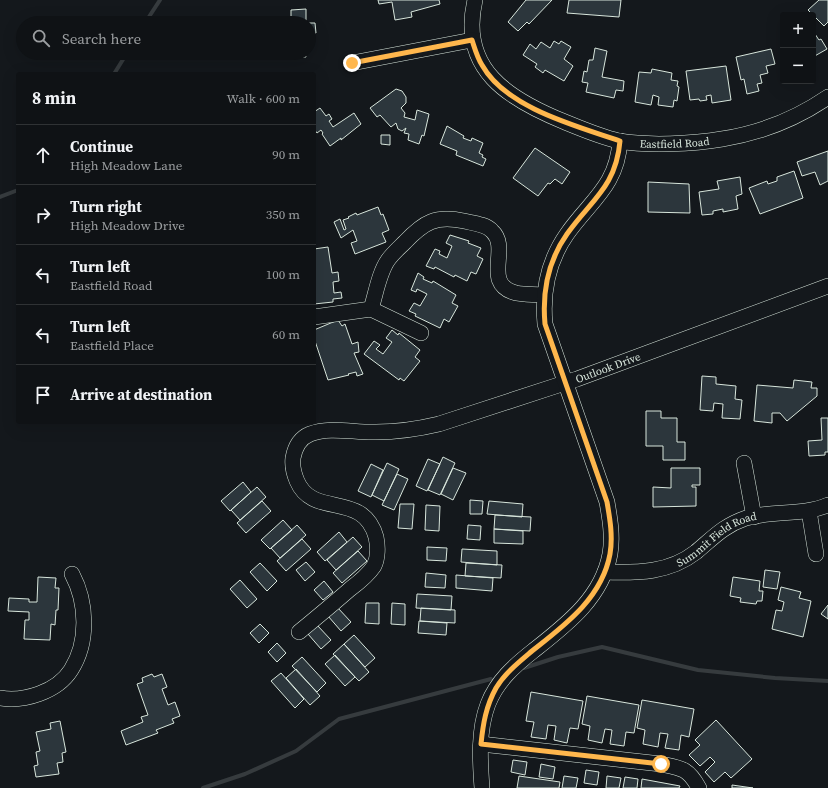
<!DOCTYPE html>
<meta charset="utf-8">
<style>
:root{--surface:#0f1215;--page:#1d2022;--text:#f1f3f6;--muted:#9b9ea0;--line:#2f3234}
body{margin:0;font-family:"Source Serif 4",serif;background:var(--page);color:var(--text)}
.controls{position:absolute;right:12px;top:12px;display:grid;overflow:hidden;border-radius:4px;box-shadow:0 4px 16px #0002}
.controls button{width:36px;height:36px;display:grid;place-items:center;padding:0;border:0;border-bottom:1px solid var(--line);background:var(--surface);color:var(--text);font:20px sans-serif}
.stop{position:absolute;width:12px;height:12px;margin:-9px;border:3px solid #ffb74d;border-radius:50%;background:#fff}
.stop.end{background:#ffb74d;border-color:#fff;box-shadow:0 1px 4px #0008}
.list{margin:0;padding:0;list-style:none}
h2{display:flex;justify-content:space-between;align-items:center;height:52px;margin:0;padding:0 16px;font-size:17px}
h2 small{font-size:13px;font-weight:400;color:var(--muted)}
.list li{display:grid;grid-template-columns:26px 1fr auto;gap:12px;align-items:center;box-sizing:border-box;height:60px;padding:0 16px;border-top:1px solid var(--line)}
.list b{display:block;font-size:15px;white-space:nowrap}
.list p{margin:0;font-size:13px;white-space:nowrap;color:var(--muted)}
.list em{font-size:13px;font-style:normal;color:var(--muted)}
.icon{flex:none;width:22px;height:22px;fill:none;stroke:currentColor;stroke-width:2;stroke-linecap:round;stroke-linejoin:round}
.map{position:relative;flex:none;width:828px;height:788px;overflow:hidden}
.search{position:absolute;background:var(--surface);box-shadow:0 4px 16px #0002;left:16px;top:16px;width:300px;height:44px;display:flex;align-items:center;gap:10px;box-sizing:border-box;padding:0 14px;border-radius:22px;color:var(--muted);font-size:15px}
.panel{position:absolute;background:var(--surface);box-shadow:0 4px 16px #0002;left:16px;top:72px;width:300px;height:352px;border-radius:4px}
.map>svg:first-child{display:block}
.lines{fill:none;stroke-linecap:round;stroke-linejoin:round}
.stream{stroke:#363b3e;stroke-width:4}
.building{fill:#2c363c;stroke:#d8e6dc}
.minor-casing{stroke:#d8e6dc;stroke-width:16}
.minor{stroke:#14181c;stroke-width:15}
.route{stroke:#ffb74d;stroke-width:5}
.labels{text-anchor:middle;stroke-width:3;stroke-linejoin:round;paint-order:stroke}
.street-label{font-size:11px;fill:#d8e6dc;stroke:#14181c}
</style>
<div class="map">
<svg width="828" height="788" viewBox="0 0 828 788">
<rect width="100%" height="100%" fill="#14181c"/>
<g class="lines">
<path class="stream" d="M145,23L160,0
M114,74L127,53
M0,197L18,190
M524,668L558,657L602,647L698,670L775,678L828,681
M203,788L245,774L296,751L339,719L491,679"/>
</g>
<path class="building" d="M378,0H439L440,4L411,12L412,17L395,20L392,2L379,4Z
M526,0H552L529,24L527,22L518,31L508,22Z
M569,0H621L619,17L567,13Z
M819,0H828V22L824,26L808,10Z
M306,9V23H287V17H291V10Z
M309,23H315L316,33H309Z
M813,31L819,40L821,39L827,49L813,57Z
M554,41L559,44L561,41L571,47L564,59L573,66L564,81L545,70L543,73L535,67L537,64L523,55L530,44L536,49L541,42L550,48Z
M595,48L607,51L602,77L624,81L623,91L616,90L614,98L586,92L588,83L582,82L584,71L587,72L589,60H593Z
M771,49L775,64L766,66L768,73L760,75L762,83L757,84L759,91L747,94L744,79L741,80L736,57Z
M291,53H305L306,57H291Z
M726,66L731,100L712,103L711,95L706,96L707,100L700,101L699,99L690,100L686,71Z
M652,69L672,73L671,80L678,81L677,86L679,87L677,101L674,100L673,107L658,105L659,97L653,95L651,105L635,102L639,72L651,73Z
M396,89L402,91L406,97V103L401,108L405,113L404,117L415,120L417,110L429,114L424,136L422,135L419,144L408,140L409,134L404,133L406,128L402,131L398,129L396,123L391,127L380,115L377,117L370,108Z
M320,108L326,116L329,114L332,119L329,121L333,127L354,113L361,124L341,140V138L330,146L322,134L323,133L321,130L317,133L314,129V112Z
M447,126L464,136L463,138L471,141L472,138L483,143L479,153L483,155L482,157L486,159L483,166L456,155L457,151L440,144Z
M381,135H390V145L381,144Z
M535,148L570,172L562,184L555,179L550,184L548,183L538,196L513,178Z
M828,151V181L820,185L815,172L802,176L797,162Z
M794,171L803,198L760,214L749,188L767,181L768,184L777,181V177Z
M740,177L742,194L736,196L738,209L723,212V209L713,211V214L702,215L699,192L719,189L717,181Z
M648,182L689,184L690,213L648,212Z
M378,207L381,215L383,214L389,230L382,233L386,242L355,254L351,243L357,241L353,230L341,238L334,222L340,219L344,230L346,229L343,220L349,218L348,217L356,213L357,215Z
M450,235L469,241L468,243L481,248L477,256L483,259L476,274L471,272L467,281L455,275L454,277L435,267L434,269L426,266L435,249L440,251L439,254L447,258L452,246L446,243Z
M328,247L332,273L338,272L339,281L333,282L334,293L341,292L342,298L333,299V302L314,304V249Z
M418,273L424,277L423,279L432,283L433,281L456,295L452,303L458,306L449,322L444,319L440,328L415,316L416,314L409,311L414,303L420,306L427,294L417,289L416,292L411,290Z
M338,320L342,326L345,324L352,344L358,342L359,352L354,353L363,374L357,376L356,372L348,374L349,375L328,380L314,338V330Z
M392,330L398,335L399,333L420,350L415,357L420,361L404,381L400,378L399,380L364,354L374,341L380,345L376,349L383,354L392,342L386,338Z
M702,376L716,377V384L736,386L735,399L742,400L740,419L722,418L723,404L714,403L713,411L700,410Z
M794,380L812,382L811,388H817V396L787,421L780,413H772V423L754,421L757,385L793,388Z
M646,411H661V418H677V442H685V460H663V446H646Z
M821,418H828V452H825V455L809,456L808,441L822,440Z
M443,457L455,463L440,495L428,490Z
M428,459L440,464L427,491L416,486Z
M387,463L399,469L384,501L372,495Z
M371,464L383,470L371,497L358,491Z
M453,468L466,473L453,500L441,494Z
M671,468H700V485H692V487H696V506L653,507V487L671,488Z
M397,474L408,479L394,510L382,505Z
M243,482L251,492L230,511L221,501Z
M257,487L266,497L240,520L231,510Z
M470,500L483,501L482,514H470Z
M262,501L271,511L246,533L237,523Z
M489,501L523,504L522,517L487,514Z
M400,504H414L412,529L398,528Z
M426,505L440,506L439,531L425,530Z
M495,515L531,517L530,531L494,529Z
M283,520L292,530L270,549L261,540Z
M297,525L306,535L280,558L271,548Z
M468,525L481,526L480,540L467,539Z
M494,529L523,531V544L494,543Z
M339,532L347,542L325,561L317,552Z
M353,537L362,547L336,570L327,560Z
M302,539L311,549L286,571L277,561Z
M427,547L447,548L446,561L427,560Z
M462,549L497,551V565L461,562Z
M358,551L367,561L342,583L333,573Z
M306,562L315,572L305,581L296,570Z
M260,563L277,581L267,591L250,572Z
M466,563L502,565L501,578L465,576Z
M765,570L780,572L777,589L763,587Z
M426,573L446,575L445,588L425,587Z
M456,575L493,578L492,591L456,588Z
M38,577L56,578L55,588H59L58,610H56L55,625L51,624L50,640L24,639L25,620H29V612L8,611L9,598L29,599V602H37Z
M733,577L760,581L759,591H763L762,601H757L756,604L740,602L741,598L730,596Z
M240,580L257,599L247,608L230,589Z
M324,581L333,592L323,600L314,590Z
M781,587L801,592L799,598L811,601L803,637L772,629L776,610L782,611L784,602L778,600Z
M417,594L452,596L451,610L416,608Z
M366,603H379V624L365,623Z
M392,603L405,604V625L391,624Z
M828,605V619L821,614Z
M337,607L351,622L341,631L328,616Z
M421,608L455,610V623L420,621Z
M419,621L447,623L446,635L418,633Z
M260,624L269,633L259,643L250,633Z
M317,625L331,640L321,649L308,634Z
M354,635L375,658L365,667L344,644Z
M277,643L286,653L277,662L268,652Z
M344,644L369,672L359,681L333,654Z
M335,655L355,677L345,686L325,664Z
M302,657L326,683L317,692L292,666Z
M296,669L320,696L310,705L286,678Z
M281,673L304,699L295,708L271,681Z
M152,674L154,677L162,674L167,687L162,689L168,705L175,702L180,716L172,719L174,723L156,730L158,733L126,745L121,731L143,722L141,717L148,715L137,684L143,682L142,678Z
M531,692L583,701L578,729L570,728L567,743L554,740L556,726L548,725L546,739L531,737L534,722L526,721Z
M587,696L639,705L634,733L626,732L624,746L610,744L612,730L605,729L602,743L588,740L590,726L582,724Z
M642,700L694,709L689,737L681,735L679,750L665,748L668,734L660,733L658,747L643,744L645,730L637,728Z
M716,720L752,759L731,778L725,772L714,782L705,772L715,762L710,757L700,766L689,755L700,745L695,740Z
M60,721L66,752L62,753L63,762L57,763L59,774L36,777L34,766L38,765L36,752L40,751L36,732L51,729L50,723Z
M513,760L527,762L525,775L511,772Z
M541,764L555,767L553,779L539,777Z
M586,770L599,772L597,785L584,783Z
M519,776L560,782L559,788H517Z
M564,776L578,778L576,788H562Z
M607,776L621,778L619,788H606Z
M625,777L638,779L637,788H623Z
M642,779L680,786L679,788H641Z
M732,785L753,788H732Z"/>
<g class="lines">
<g class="minor-casing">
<g id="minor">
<path id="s1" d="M475,0C459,69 508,99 565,122C582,129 601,137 619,141C647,146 694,144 722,139C760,133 796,119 828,97"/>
<path d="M352,63L472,40"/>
<path d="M371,309C376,293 379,273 388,260C393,253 399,248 405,242C424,222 436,215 464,221C472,223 486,224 492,231C511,248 481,284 516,293C525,295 534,294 543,295"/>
<path d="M314,317L371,309L421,333"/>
<path d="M744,463L754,517"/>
<path d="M809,511L816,554"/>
<path id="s2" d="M605,572C638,573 669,573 696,552C714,537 723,526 746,518C773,510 802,516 828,505"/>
<path id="s3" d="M299,632C316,618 333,604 350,589C358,583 368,575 374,566C378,558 378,546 376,537C363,490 313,519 297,481C294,474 292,466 293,458C295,447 300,438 310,434C330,426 355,433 376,432C397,432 418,429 439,424L577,379L828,286"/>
<path d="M0,698C24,702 57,692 71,670C89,642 87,602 72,574"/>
<path d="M481,744L661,764C681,768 688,768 699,788"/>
<path d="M482,788C480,761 478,730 488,704C497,681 514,666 533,651C566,625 602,598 610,554C613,537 610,519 607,502L545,324C542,291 548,261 567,234C591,200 617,186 620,141"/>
</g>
</g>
<use href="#minor" class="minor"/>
</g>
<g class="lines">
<path class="route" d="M352,63L472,40C475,49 477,57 482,65C506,108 576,126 620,141C616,187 591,200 567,234C548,261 542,291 545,324L607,502C610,519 613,537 610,554C602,598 565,625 532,651C519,662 505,673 496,688C486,706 483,724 481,744L661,764"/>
</g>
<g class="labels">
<g class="street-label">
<text dy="4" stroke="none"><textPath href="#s1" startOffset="282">Eastfield Road</textPath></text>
<text dy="4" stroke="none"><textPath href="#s3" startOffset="595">Outlook Drive</textPath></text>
<text dy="4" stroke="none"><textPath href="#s2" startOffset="120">Summit Field Road</textPath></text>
</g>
</g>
</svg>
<div class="controls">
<button>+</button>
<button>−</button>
</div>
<div class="stop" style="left:661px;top:764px"></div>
<div class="stop end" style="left:352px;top:63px"></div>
<div class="search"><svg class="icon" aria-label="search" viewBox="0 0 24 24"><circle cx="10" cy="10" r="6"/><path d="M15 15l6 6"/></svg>Search here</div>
<section class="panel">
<h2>8 min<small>Walk · 600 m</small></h2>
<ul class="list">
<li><svg class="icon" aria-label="ahead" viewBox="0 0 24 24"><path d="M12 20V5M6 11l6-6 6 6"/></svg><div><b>Continue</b><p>High Meadow Lane</p></div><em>90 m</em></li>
<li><svg class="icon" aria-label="right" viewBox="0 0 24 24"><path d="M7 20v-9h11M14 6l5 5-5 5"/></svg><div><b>Turn right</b><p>High Meadow Drive</p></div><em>350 m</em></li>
<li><svg class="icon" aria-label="left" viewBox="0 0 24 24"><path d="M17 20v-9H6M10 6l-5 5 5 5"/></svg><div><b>Turn left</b><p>Eastfield Road</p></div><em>100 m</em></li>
<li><svg class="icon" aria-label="left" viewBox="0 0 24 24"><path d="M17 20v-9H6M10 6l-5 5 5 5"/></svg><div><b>Turn left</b><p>Eastfield Place</p></div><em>60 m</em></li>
<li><svg class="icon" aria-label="arrive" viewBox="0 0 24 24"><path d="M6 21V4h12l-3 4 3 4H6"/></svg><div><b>Arrive at destination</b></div></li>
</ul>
</section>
</div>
